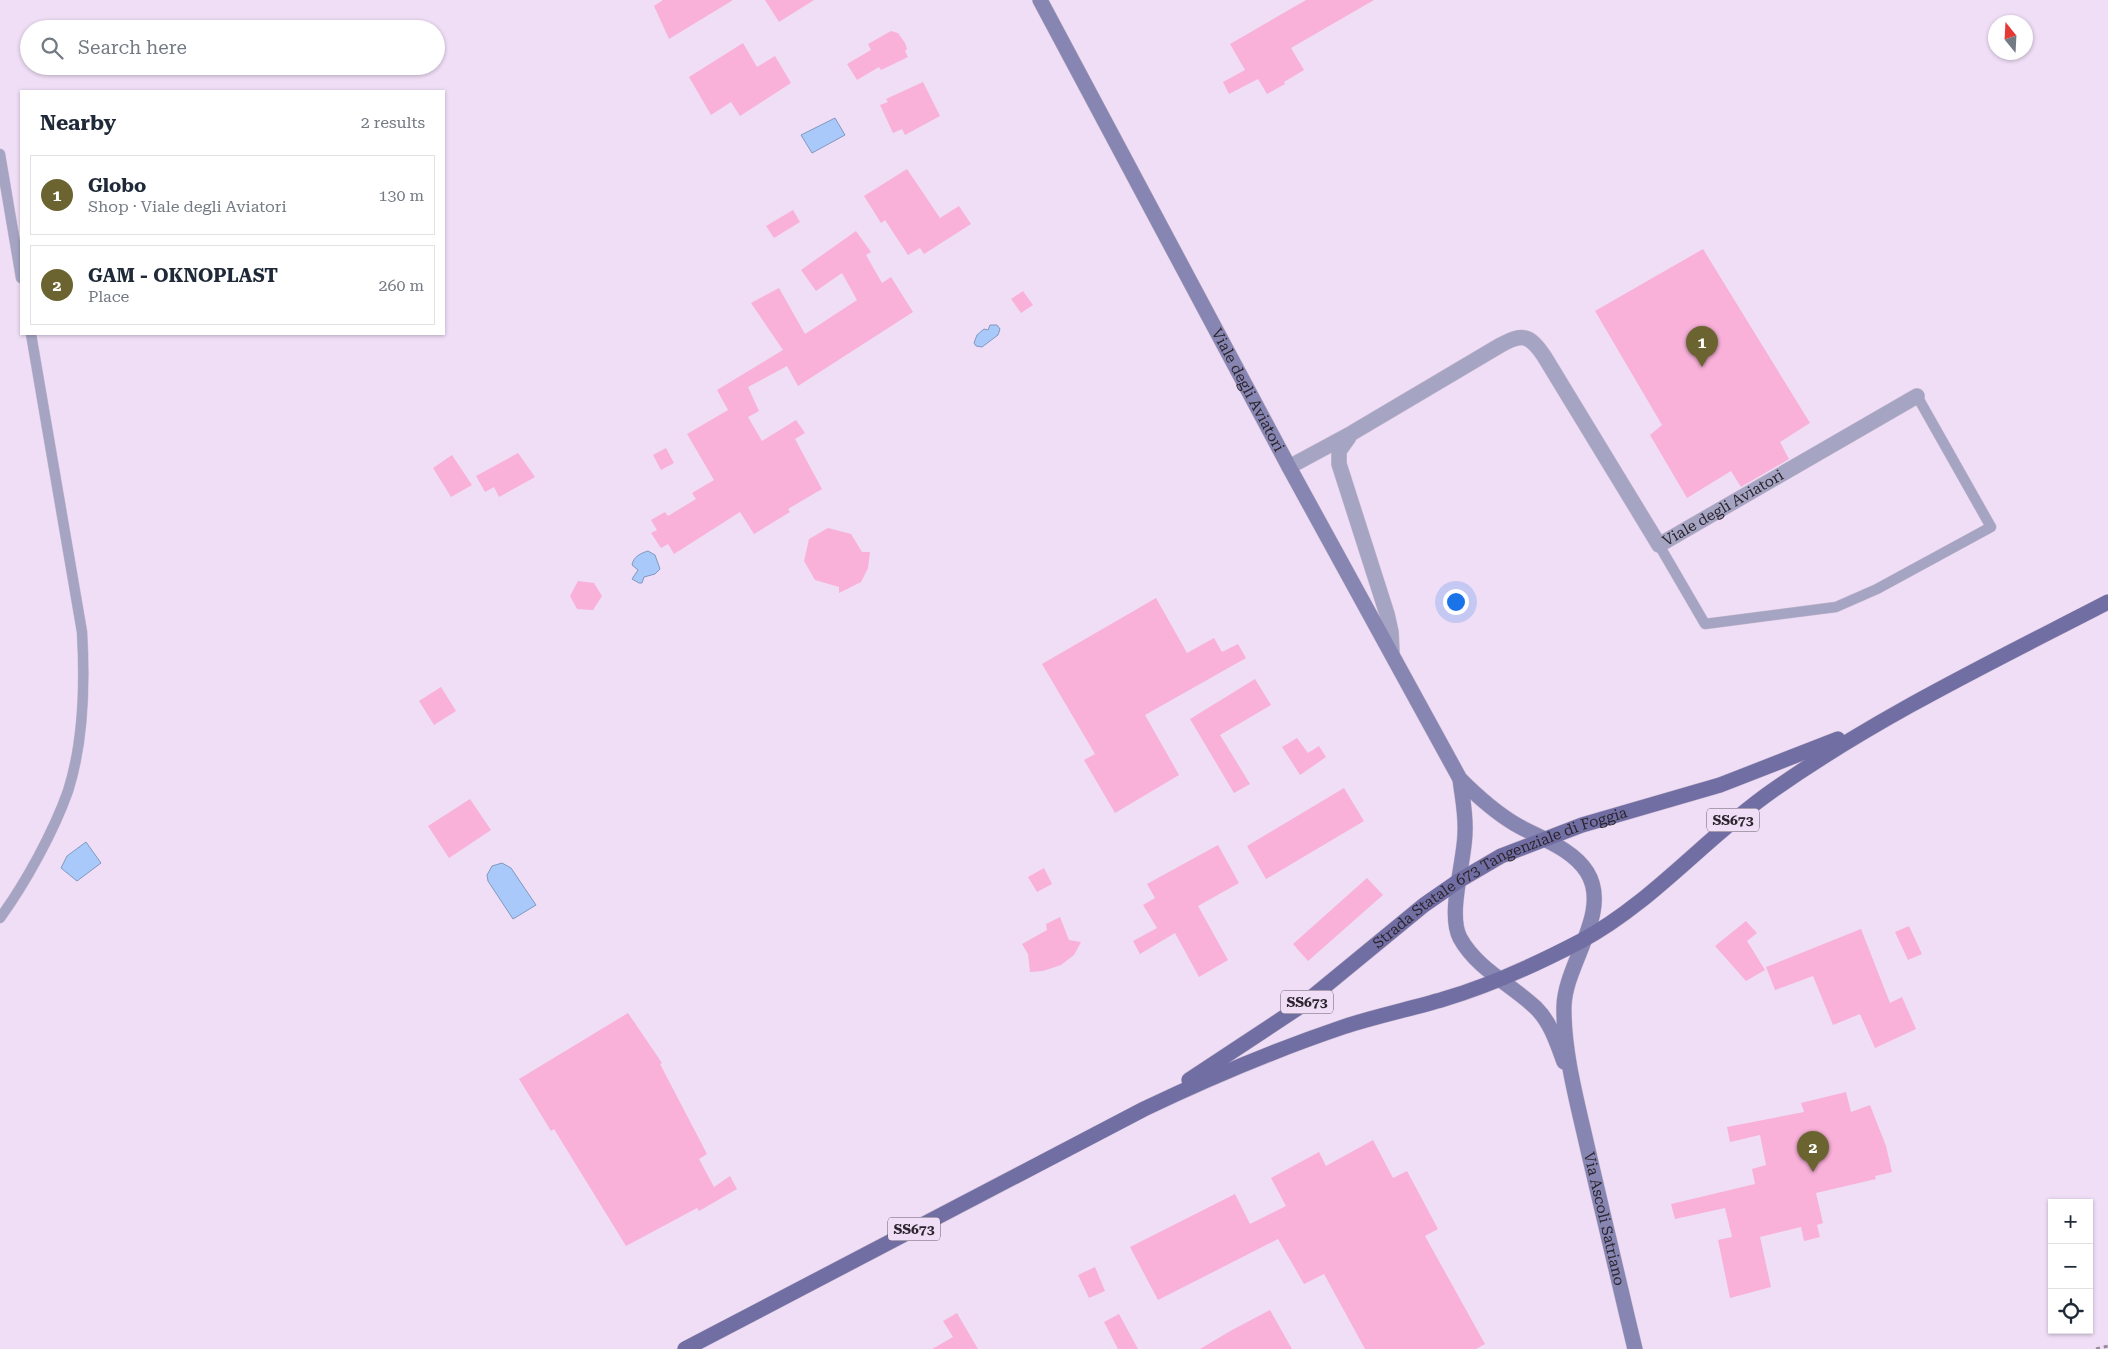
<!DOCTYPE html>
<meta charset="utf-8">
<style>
:root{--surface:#fff;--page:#f6f6f7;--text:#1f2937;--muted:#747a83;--line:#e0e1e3;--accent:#6b6430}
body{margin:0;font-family:"Roboto Serif",serif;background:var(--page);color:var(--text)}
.controls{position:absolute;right:15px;bottom:15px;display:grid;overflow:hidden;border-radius:0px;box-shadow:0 1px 4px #0004}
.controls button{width:45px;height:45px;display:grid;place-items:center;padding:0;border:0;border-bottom:1px solid var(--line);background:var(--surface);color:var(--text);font:25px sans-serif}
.compass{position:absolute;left:1988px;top:15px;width:45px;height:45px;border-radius:50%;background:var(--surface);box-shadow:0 1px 4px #0004;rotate:342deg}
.you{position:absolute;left:1455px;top:601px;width:18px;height:18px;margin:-12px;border:4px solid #fff;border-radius:50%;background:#1a73e8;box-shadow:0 0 0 8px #1a73e833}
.badge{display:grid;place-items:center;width:32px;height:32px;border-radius:50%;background:var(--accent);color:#fff;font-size:16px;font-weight:700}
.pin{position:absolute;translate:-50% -41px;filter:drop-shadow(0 1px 2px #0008)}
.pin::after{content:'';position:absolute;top:26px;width:18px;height:15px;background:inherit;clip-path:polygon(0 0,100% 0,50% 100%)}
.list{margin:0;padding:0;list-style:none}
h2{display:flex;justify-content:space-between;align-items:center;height:65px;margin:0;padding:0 20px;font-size:21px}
h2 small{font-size:16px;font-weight:400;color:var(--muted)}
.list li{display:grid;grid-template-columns:32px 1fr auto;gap:15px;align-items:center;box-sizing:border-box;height:80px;margin:0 10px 10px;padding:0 10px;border:1px solid var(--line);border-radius:0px}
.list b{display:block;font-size:19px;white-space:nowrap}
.list p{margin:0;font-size:16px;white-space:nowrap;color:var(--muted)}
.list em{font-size:16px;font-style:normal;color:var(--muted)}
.icon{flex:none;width:28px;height:28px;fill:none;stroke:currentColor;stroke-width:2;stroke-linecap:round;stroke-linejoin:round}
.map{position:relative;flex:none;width:2108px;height:1349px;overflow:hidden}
.search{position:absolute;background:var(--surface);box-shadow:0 1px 4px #0004;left:20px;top:20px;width:425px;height:55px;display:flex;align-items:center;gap:12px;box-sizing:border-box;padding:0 18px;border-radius:28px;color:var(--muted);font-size:19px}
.panel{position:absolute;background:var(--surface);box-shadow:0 1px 4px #0004;left:20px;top:90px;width:425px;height:245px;border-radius:0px}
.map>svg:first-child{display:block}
.water{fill:#a8c9fa;stroke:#8398bd}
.building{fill:#f9b1d9}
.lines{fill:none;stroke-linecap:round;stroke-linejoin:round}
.service-casing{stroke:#ccbdd2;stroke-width:11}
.minor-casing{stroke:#ccbdd2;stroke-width:16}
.secondary-casing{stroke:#ccbdd2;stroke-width:16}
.primary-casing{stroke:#ccbdd2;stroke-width:16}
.path{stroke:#978a9b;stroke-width:3;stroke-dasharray:4 4;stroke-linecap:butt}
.service{stroke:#a5a4c3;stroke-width:10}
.minor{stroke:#a5a4c3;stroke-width:15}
.secondary{stroke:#8785b1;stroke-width:15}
.primary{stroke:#716ea3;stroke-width:15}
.labels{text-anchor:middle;stroke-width:4;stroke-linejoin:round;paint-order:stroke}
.shield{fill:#efdef6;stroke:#665c6a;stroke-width:1}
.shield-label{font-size:14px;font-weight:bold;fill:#2c252e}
.street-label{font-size:15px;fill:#2c252e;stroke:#efdef6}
</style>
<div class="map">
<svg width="2108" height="1349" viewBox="0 0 2108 1349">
<rect width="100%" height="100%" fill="#efdef6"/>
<path class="water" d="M835,118L845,135L812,153L801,135Z
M990,325H997L1000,329L998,335L982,347L976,346L974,343L977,335L984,329L988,330Z
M648,551L655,555L660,569L655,574L644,577L642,583H639L632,579L638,570L632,565C633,557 641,553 648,551Z
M86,842L101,863L77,881L61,868L67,856Z
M502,863L511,868L536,905L513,919L488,881L487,875L492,866Z"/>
<path class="building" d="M663,0H733L669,39L654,6Z
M765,0H814L779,22Z
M1306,0H1374L1291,48L1304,70L1284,82L1285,84L1267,94L1258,79L1229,94L1223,82L1245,70L1230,44Z
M891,31L898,33L905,43L907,49L905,51L908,57L881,70L879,67L857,80L847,64L871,50L868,44Z
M743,43L757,67L775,56L791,83L740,116L731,102L711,115L689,77Z
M923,82L940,116L905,135L902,129L893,133L880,105L888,102L886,99Z
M907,169L940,218L959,206L971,224L924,254L920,248L908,255L885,220L881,223L864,196Z
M793,210L800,222L774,238L766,226Z
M856,231L871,252L866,255L882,283L891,277L913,312L798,386L787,366L748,387L759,411L748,417L762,441L796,420L805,433L795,439L822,489L788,509L790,512L754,534L740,512L674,554L668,544L661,548L651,533L657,530L651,520L665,512L668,516L696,499L692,493L714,480L687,434L728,410L717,390L783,350L751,303L779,288L805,334L857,300L842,273L816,291L801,270Z
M1703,249L1810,423L1780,442L1789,459L1741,487L1731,471L1687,498L1650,435L1662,425L1595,311Z
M1023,291L1033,305L1021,313L1011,299Z
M666,448L674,463L661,470L653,455Z
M518,453L535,477L499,497L494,487L485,492L476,476Z
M452,455L472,485L451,497L433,468Z
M828,528L851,534L862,552H870L868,568L861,582L839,593V587L815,580L804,561L809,539Z
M578,581L594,583L602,596L593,610L577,609L570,596Z
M1156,598L1187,653L1214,638L1222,652L1238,644L1246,658L1145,715L1179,775L1115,813L1084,760L1095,754L1042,664Z
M1255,679L1271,705L1220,735L1250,784L1234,793L1190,719Z
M441,687L456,711L434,725L419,701Z
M1297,738L1308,753L1319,746L1326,757L1300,775L1282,747Z
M1344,788L1364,821L1266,879L1247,846Z
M470,799L491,830L449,858L428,826Z
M1218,845L1239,883L1198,906L1228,960L1199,977L1175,933L1140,954L1133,941L1157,928L1143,905L1155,898L1147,884Z
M1044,868L1052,884L1037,892L1028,877Z
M1367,878L1383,895L1308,961L1293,944Z
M1060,917L1069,940L1081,942L1074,955L1061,965L1043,971L1030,972L1028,954L1022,944L1047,930L1046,924Z
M1746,921L1757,933L1747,941L1765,970L1746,981L1715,946Z
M1909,926L1922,954L1908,960L1895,932Z
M1861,929L1890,1003L1902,997L1916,1029L1875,1048L1860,1014L1833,1025L1813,976L1775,990L1766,967Z
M628,1013L662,1063L660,1064L707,1154L699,1159L714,1187L730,1176L737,1189L699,1211L697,1208L626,1246L554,1129L551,1131L519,1079Z
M1846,1092L1851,1112L1870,1105L1886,1146L1892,1172L1875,1176L1876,1179L1816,1193L1823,1223L1817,1225L1820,1237L1804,1241L1801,1227L1760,1237L1771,1287L1730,1298L1718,1240L1732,1237L1725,1208L1675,1219L1671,1204L1755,1184L1752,1169L1766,1165L1760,1135L1730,1142L1727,1127L1804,1112L1801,1103Z
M1373,1140L1393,1178L1407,1171L1438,1229L1425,1236L1485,1344L1476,1349H1365L1324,1274L1304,1284L1278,1239L1158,1300L1130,1247L1235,1194L1250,1224L1286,1206L1271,1178L1319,1152L1326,1166Z
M1095,1267L1105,1291L1089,1298L1078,1275Z
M1270,1310L1292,1349H1200L1232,1330Z
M957,1313L978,1349H932L953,1337L943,1321Z
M1119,1314L1138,1349H1118L1104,1322Z"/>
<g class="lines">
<g class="service-casing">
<path id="service" d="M0,154L21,278
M1659,545L1705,624L1836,607L1877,589L1991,527L1917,396
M0,918C25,884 54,831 68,791C84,741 85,683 82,632L31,334"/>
</g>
<g class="minor-casing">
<g id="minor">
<path d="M1349,437L1339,451V464L1387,614L1391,632L1392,652"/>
<path id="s1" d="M1289,467L1352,433L1499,346C1522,333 1529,334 1544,356L1659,545L1917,396"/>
</g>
</g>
<g class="secondary-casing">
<g id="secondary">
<path id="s2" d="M1040,0L1289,467L1460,779C1477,796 1495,812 1515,824C1539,838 1572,848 1587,872C1612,912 1565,964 1564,1006C1563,1052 1578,1105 1588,1150C1604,1217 1619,1283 1635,1349"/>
<path d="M1460,779C1462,796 1466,814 1465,832C1465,861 1447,913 1460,938C1477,969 1512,985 1536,1008C1551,1023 1557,1043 1564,1062"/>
</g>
</g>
<g class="primary-casing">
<g id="primary">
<path id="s3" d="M1189,1080L1301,1006L1424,905L1460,880L1501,856L1582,825L1720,785L1838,739"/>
<path d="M685,1349L1144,1109C1209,1078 1275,1050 1343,1027C1376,1016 1411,1009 1444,999C1492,985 1537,964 1581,941C1652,903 1706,837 1772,791C1877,717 1994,661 2108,602"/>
</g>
</g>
<path class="path" d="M2096,1349L2108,1346"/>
<use href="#service" class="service"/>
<use href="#minor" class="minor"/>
<use href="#secondary" class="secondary"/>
<use href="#primary" class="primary"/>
</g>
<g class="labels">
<g class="shield">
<rect x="1707" y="808.5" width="52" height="23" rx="4"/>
<rect x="1281" y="990.5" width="52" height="23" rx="4"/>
<rect x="888" y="1217.5" width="52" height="23" rx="4"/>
</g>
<g class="shield-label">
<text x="1733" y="825">SS673</text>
<text x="1307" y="1007">SS673</text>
<text x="914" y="1234">SS673</text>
</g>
<g class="street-label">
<text dy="5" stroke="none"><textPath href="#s2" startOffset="442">Viale degli Aviatori</textPath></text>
<text dy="5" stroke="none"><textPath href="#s1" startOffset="592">Viale degli Aviatori</textPath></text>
<text dy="5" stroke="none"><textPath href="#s3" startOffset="374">Strada Statale 673 Tangenziale di Foggia</textPath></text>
<text dy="5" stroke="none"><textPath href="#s2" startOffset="1401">Via Ascoli Satriano</textPath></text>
</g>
</g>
</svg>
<div class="controls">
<button>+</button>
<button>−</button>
<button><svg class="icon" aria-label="locate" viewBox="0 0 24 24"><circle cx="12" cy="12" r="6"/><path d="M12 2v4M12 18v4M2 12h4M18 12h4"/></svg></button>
</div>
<svg class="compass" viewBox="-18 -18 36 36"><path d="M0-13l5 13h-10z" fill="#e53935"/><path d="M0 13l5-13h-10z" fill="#747a83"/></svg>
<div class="you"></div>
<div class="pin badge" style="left:1702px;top:367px">1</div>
<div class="pin badge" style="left:1813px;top:1172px">2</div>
<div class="search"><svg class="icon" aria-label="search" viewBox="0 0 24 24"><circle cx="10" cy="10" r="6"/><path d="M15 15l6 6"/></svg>Search here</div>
<section class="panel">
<h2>Nearby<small>2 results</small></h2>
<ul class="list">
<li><span class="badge">1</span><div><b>Globo</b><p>Shop · Viale degli Aviatori</p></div><em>130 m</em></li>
<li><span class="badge">2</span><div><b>GAM - OKNOPLAST</b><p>Place</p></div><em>260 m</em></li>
</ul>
</section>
</div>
